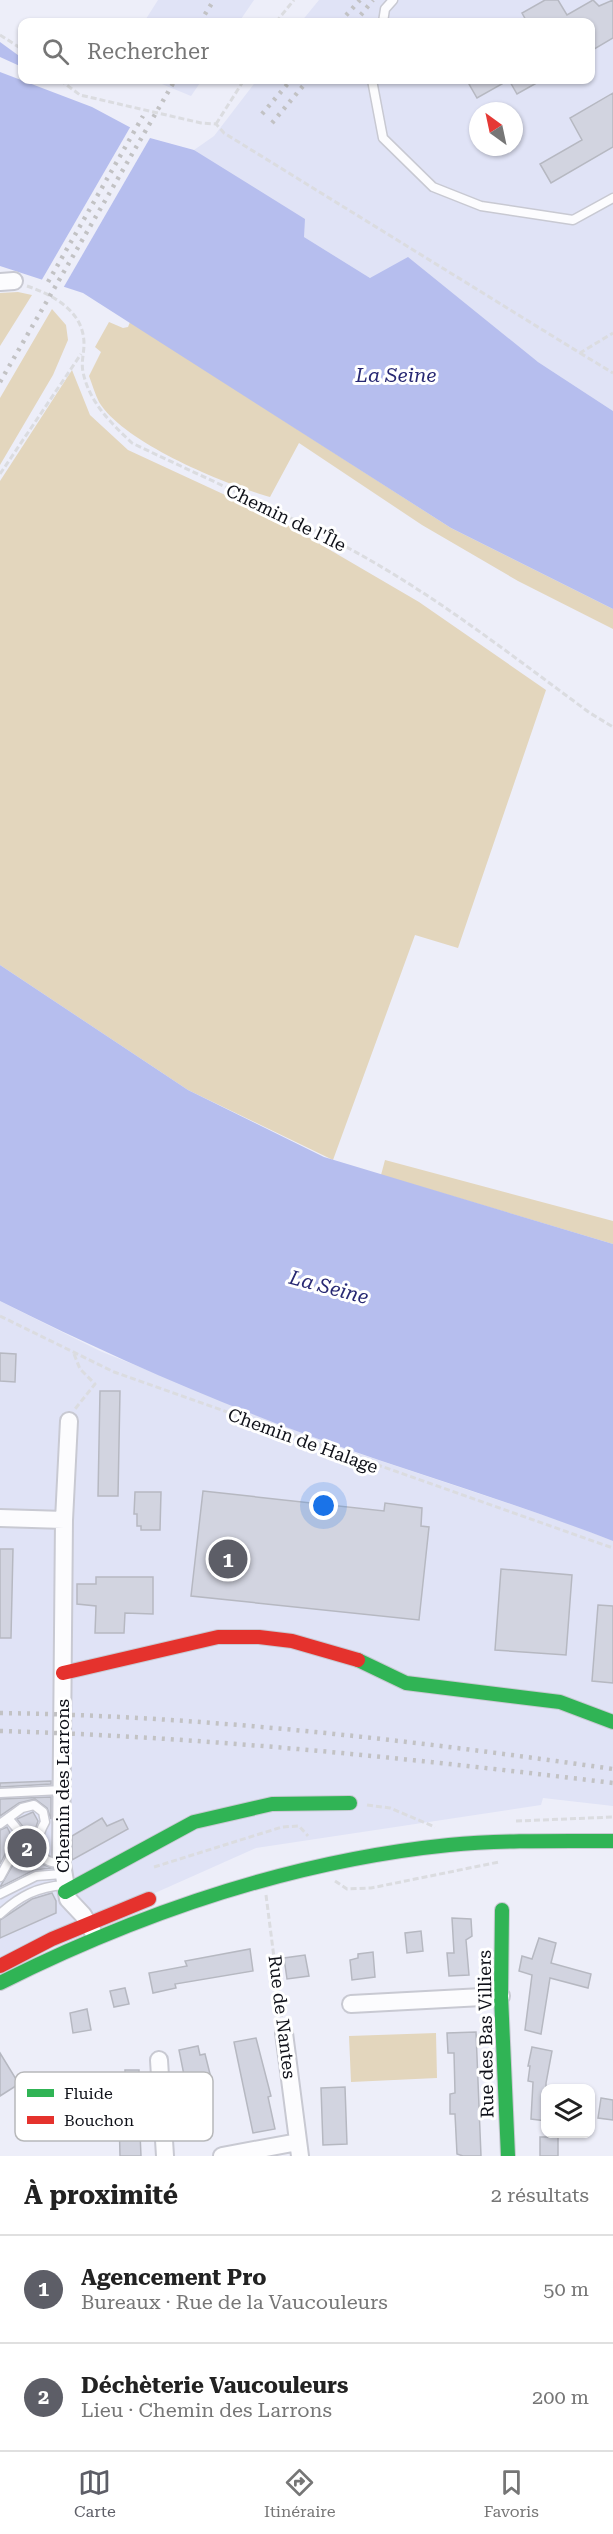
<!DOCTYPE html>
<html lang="fr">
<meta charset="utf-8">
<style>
:root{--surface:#fff;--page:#f2f2f2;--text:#222;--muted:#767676;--line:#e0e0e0;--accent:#5d5e67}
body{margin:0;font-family:"Roboto Serif",serif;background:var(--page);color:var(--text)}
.controls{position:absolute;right:18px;bottom:18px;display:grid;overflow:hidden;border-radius:12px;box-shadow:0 2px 4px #0004}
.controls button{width:54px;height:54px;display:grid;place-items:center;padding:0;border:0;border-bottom:2px solid var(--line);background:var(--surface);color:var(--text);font:30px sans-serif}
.compass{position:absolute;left:469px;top:102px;width:54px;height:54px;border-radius:50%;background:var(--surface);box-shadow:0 2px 4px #0004;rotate:327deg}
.you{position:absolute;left:324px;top:1506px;width:21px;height:21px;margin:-15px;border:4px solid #fff;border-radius:50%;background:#1a73e8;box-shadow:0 0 0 9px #1a73e833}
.badge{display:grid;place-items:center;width:39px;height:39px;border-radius:50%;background:var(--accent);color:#fff;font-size:20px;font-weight:700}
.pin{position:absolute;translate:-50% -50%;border:3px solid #fff;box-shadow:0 2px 6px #0006}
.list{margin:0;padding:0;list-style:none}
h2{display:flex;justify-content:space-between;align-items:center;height:78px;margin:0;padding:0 24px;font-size:26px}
h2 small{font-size:20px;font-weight:400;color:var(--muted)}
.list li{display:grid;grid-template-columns:39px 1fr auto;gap:18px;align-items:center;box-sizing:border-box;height:108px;padding:0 24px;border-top:2px solid var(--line)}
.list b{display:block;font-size:22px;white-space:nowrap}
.list p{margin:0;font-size:20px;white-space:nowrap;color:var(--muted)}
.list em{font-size:20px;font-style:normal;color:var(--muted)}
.icon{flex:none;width:33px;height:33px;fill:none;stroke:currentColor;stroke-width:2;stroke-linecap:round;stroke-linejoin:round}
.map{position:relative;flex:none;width:613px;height:2156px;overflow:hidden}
.search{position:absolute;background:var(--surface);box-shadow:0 2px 4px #0004;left:18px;right:18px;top:18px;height:66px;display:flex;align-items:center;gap:15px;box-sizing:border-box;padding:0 21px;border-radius:12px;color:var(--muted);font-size:22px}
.sheet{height:294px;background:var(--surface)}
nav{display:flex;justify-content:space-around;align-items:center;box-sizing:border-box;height:84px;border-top:2px solid var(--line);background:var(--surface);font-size:16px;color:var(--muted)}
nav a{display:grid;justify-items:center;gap:3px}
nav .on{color:var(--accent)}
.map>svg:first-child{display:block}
.built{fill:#e0e3f6;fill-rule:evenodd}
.green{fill:#e3d6bd}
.water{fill:#b6beee}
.pier{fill:#edeef9}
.building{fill:#d2d4e0;stroke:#b6b8c1;stroke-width:1.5}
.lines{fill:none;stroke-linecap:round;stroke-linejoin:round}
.lane-casing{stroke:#c8c9d2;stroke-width:11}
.street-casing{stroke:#c8c9d2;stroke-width:20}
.fast-casing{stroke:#c8c9d2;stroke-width:16}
.jam-casing{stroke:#c8c9d2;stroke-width:16}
.path{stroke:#dbdce0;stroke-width:3;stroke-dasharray:6 3;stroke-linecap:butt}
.lane{stroke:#fcfcfe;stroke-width:8}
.street{stroke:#fcfcfe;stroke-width:16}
.fast{stroke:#30b455;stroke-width:14}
.jam{stroke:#e5322d;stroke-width:14}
.rail{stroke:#c2c2c4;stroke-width:4.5;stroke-dasharray:3 6;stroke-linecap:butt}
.labels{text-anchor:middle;stroke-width:6;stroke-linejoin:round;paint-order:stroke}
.street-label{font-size:18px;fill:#0f1119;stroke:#fff}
.water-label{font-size:20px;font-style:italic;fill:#282973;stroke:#fff}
.key{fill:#fff;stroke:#b7b8ba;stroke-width:1.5}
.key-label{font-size:16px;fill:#0f1119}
</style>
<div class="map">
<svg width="613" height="2156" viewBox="0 0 613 2156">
<rect width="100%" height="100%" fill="#edeef9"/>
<path class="built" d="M158,0H254L239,22H144Z
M319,0H613V411L538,362L370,278L304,237L194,150L214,136L257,80H590V22H301ZM478,111H514V147H478Z
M152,80H202L191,96Z
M0,1301L100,1351L336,1446L570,1524L613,1541V1806L543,1798L541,1805L256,1848L0,1962Z"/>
<path class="green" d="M18,292L32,295L0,346V293Z
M52,309L66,325L68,340L53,375L0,465V398Z
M109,322L123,328L128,327L130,322L451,528L613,609V629L518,581L422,525L299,443L270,497C224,484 124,443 99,402C95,394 92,384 89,376L101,352L95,347Z
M72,370L90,415L128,450L277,519L419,602L546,690L458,948L415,935L333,1160L188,1090L0,965V481Z
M385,1160L613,1221V1244L381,1175Z
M436,2033L437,2078L351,2082L349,2036Z"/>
<path class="water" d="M0,42L22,58V67L0,57Z
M0,72L92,107L150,138L194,150L305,219L304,237L370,278L408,257L538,362L613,411V609L451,528L83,293L0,266Z
M0,965L188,1090L324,1157L613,1244V1541C523,1506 430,1478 338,1446C224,1406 108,1355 0,1301Z"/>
<path class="pier" d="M132,124L151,135L150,138L62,290L40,283Z"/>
<path class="building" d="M545,0H558L567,15L593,0L599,6L613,0V38L591,51V22H527L522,13Z
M478,80H509L477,98L469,84Z
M509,80H542L517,94Z
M613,93V147L551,183L540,164L582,140L570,118Z
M0,1353L16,1354L15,1382L0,1381Z
M100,1391H120L118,1496H98Z
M203,1491L384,1511L385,1503L422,1508L421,1526L429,1527L419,1620L191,1596Z
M135,1492H161L160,1530H141V1526H137V1514H134Z
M0,1549H13L11,1638H0Z
M501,1569L572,1575L566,1655L495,1650Z
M96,1577H153V1614L125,1613L124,1633H95L96,1606L77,1604V1584H96Z
M598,1605L613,1606V1683L592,1681Z
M51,1781V1784L0,1787V1783Z
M51,1797V1819L47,1808L35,1799L19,1803L0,1816V1799Z
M33,1812L38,1821L33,1836L34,1852L42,1864L51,1868L34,1870L0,1887L26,1842L24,1828L17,1819Z
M102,1818L107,1826L123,1819L128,1829L72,1860V1836Z
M7,1827L13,1839L0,1864V1830Z
M52,1893L56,1901V1913L0,1938V1920L32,1899Z
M452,1918L471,1919L472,1936L466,1940L469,1975L449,1976L447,1953H454Z
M421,1931L423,1951L407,1953L405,1933Z
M539,1938L556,1943L551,1963L591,1974L588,1988L550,1978L541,2034L525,2030L532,1975L519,1971L522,1956L532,1959Z
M250,1949L253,1971L175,1984L176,1988L153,1993L149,1973L187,1966L185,1961Z
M373,1952L375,1977L352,1980L350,1960L358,1958V1954Z
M305,1955L309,1976L287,1979L284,1958Z
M125,1988L129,2004L114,2007L110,1991Z
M87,2009L91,2030L73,2033L70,2013Z
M476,2032L481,2156H463L457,2154L455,2114H450V2094L455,2093L454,2053H448L447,2033Z
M256,2038L271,2096L268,2097L275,2129L253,2133L234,2042Z
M198,2046L200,2055L205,2054L212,2082L206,2083L208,2090L188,2095L179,2050Z
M532,2047L552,2051L546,2083V2121L531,2119L533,2082L528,2081L530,2066H528Z
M0,2053L19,2084L0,2096Z
M125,2070H139V2084H142L143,2111H139L141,2156H120L118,2074H125Z
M345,2087L347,2144L323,2145L321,2088Z
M601,2098L613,2100V2120L598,2118Z
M540,2137H558V2156H540Z"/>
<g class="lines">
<g class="lane-casing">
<path id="lane" d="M383,22L385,9L393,0
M372,80L383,138L433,187L481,206L573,220L613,198
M0,1793L62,1790
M0,1824L22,1808L34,1805L43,1812L45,1822C34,1841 36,1864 61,1863
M0,1877L20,1840L18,1830L8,1818
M0,1894L36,1876L62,1874
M0,1914C20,1896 37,1887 64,1885"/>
</g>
<g class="street-casing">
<path id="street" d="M0,282L14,281
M69,1421L64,1520L61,1858L68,1899L83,1915L93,1932
M0,1518L64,1520
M351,2004L501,1996
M284,2033L300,2156
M159,2060L165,2156
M222,2156L298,2142"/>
</g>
<g class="fast-casing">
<path id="fast" d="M358,1660L406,1683L560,1702L613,1722
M65,1892L194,1822L272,1804L350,1803
M502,1910L501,1996L508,2156
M0,1983C142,1912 291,1861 449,1845C504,1840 559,1841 613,1841"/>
</g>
<g class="jam-casing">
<path id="jam" d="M63,1673L218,1637H259L292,1641L358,1660
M0,1966L52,1939L149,1899"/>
</g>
<path class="path" d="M276,22L294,0
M0,35L22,49
M60,80L80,95L201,123L216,124L224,133L580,353L613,333
M216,124L244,80
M27,286C53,295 84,311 84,344C84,353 81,362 83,372C89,402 111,423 132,443C217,484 305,521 385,569C457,612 523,664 590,713L613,727
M580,353L613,373
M0,474L81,354
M0,1316L114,1372L613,1548
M74,1354L80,1369L95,1384L75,1409
M367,1805L390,1808L435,1827
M516,1821L613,1817
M154,1867L282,1827L299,1826L308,1836
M335,1881L347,1889L371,1888L499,1862
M266,1895L282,2020"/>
<use href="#lane" class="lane"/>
<use href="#street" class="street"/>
<use href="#fast" class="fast"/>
<use href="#jam" class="jam"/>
<path class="rail" d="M200,22L214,0
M340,22L360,0
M355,22L373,0
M262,114L291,80
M272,123L308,80
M48,282L143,116
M0,382L175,80
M0,1713C206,1716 410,1740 613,1769
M0,1731C206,1737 409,1758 613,1783"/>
</g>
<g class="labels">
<g class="street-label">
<text transform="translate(286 518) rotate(26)" y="6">Chemin de l'Île</text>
<text transform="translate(303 1441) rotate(20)" y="6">Chemin de Halage</text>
<text transform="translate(63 1786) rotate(-90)" y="6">Chemin des Larrons</text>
<text transform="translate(282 2017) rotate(83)" y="6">Rue de Nantes</text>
<text transform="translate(486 2034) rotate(-91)" y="6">Rue des Bas Villiers</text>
</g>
<g class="water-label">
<text x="396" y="382">La Seine</text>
<text transform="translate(329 1287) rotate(15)" y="7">La Seine</text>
</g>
</g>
<rect x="15" y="2072" width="198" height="69" rx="9" class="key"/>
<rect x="27" y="2089" width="27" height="8" fill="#30b455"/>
<rect x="27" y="2116" width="27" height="8" fill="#e5322d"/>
<g class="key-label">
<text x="64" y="2099">Fluide</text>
<text x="64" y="2126">Bouchon</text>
</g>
</svg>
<div class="controls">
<button><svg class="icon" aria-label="layers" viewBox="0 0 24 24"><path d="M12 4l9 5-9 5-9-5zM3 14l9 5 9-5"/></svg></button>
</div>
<svg class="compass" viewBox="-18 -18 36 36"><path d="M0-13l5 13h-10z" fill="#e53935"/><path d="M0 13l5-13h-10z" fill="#767676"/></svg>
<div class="you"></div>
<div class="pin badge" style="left:228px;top:1559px">1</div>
<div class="pin badge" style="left:27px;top:1848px">2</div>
<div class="search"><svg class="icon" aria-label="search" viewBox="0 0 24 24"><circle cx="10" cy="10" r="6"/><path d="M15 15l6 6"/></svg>Rechercher</div>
</div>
<section class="sheet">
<h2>À proximité<small>2 résultats</small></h2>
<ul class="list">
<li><span class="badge">1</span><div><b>Agencement Pro</b><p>Bureaux · Rue de la Vaucouleurs</p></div><em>50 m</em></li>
<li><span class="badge">2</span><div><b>Déchèterie Vaucouleurs</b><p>Lieu · Chemin des Larrons</p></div><em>200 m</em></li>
</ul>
</section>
<nav>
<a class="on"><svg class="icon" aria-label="map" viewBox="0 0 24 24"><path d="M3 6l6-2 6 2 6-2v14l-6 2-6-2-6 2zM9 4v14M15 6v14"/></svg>Carte</a>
<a><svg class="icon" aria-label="directions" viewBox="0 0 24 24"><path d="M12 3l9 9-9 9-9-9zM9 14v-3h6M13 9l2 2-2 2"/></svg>Itinéraire</a>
<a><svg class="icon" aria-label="saved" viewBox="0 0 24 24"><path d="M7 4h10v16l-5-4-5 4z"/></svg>Favoris</a>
</nav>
